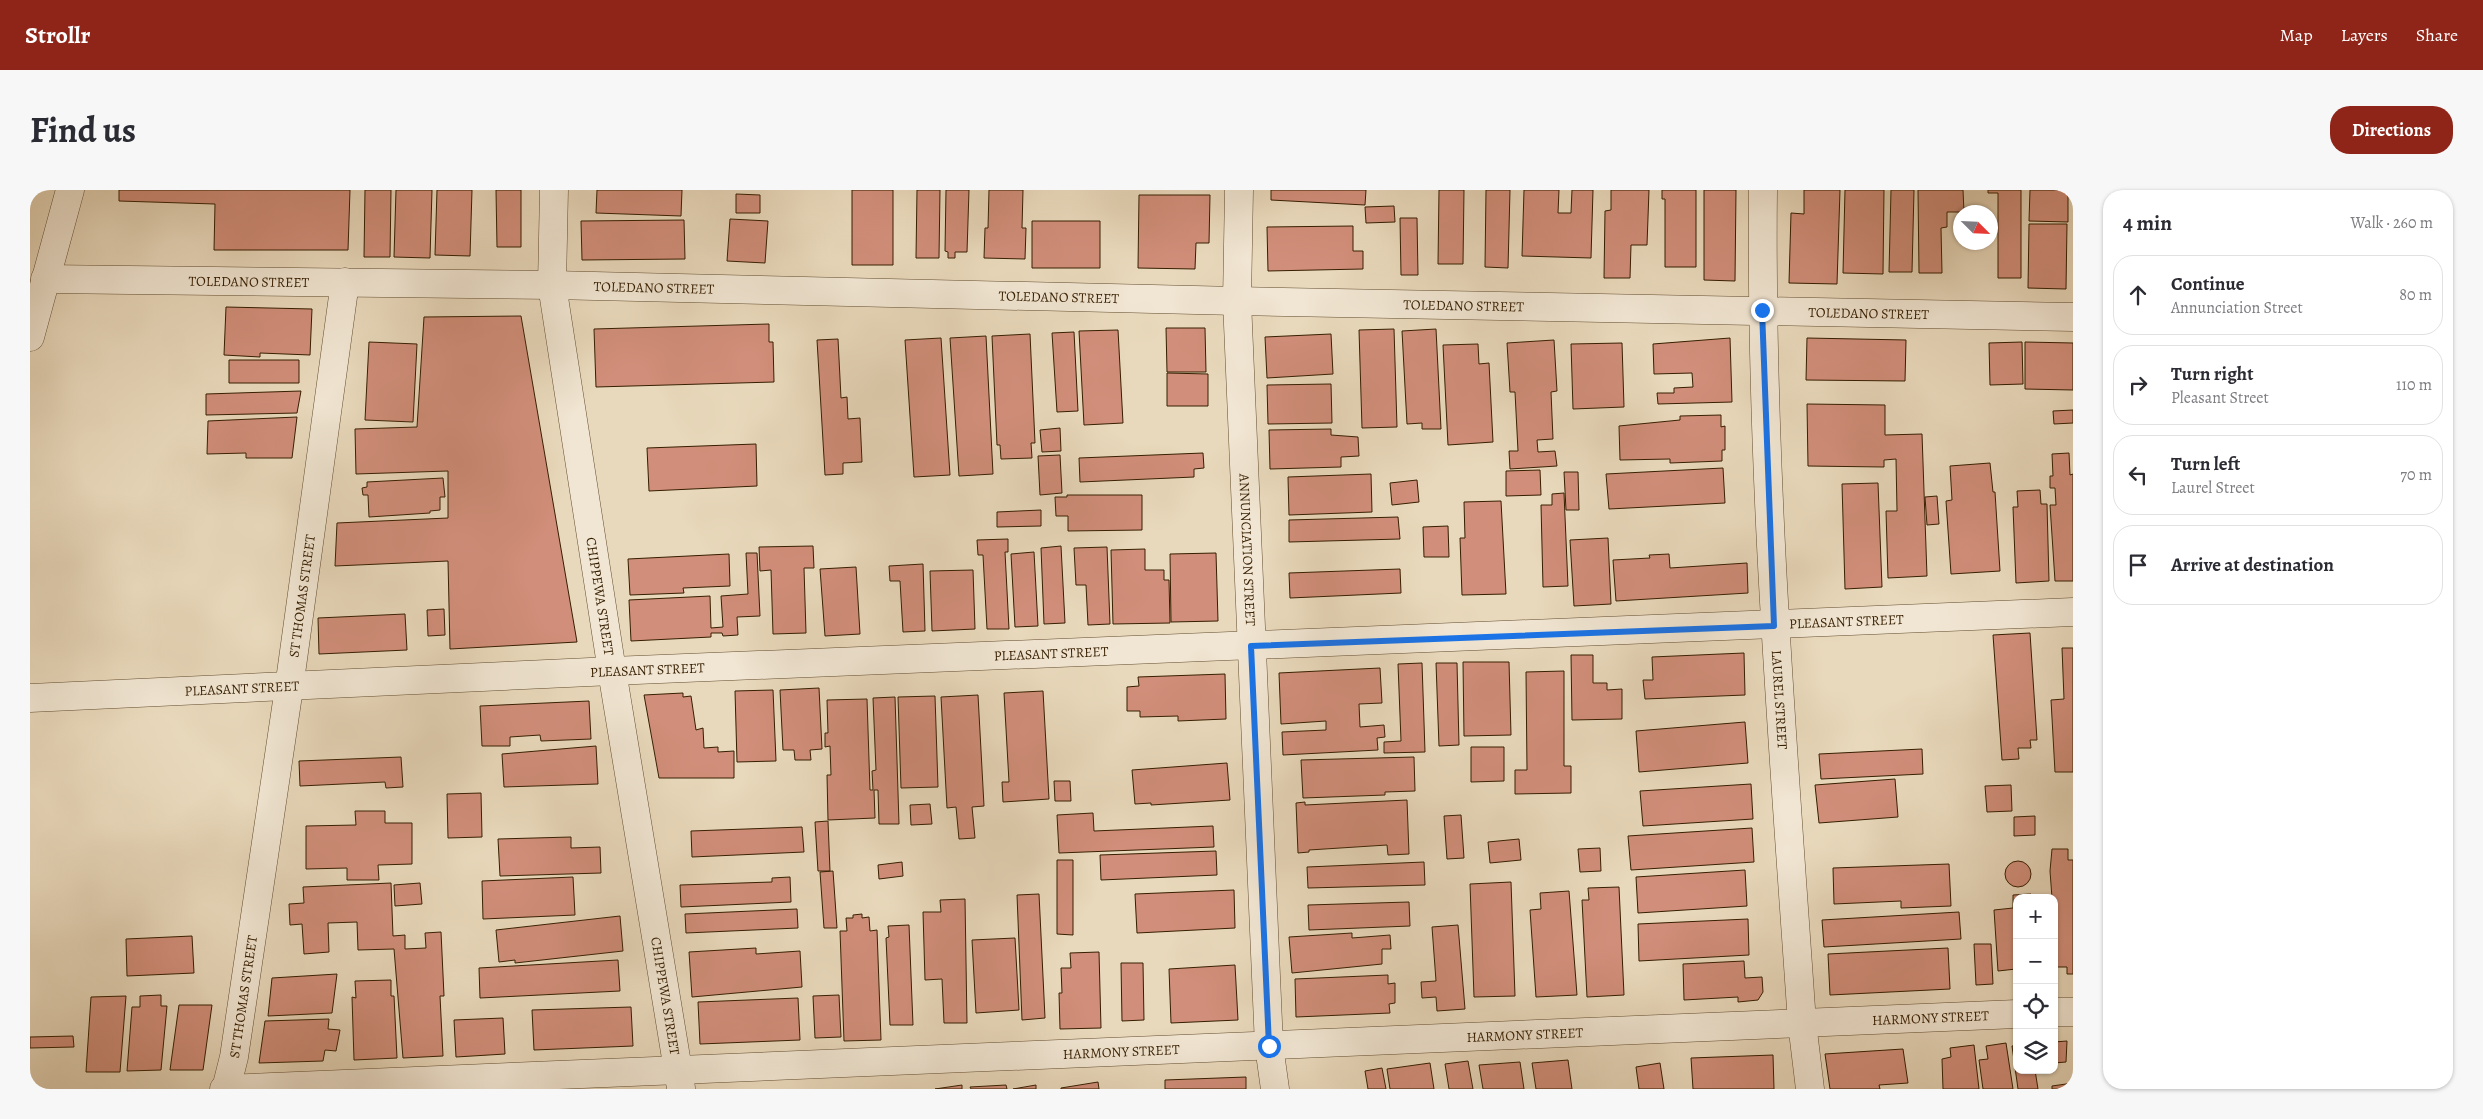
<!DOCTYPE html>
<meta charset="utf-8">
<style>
:root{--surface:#fff;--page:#f7f7f7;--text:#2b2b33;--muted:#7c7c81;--line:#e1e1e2;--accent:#8f2418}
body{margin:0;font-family:Alegreya,serif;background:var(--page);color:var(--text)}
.controls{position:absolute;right:15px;bottom:15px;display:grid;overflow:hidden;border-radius:10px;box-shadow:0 1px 4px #0004}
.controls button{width:45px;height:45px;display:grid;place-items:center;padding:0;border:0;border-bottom:1px solid var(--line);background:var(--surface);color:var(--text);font:25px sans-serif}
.compass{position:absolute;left:1923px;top:15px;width:45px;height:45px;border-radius:50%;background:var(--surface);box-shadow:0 1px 4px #0004;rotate:114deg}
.stop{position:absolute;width:15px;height:15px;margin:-11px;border:4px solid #1a73e8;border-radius:50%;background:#fff}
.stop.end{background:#1a73e8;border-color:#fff;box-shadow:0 1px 5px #0008}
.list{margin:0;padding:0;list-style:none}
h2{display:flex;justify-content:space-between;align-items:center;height:65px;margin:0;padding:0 20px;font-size:21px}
h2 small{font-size:16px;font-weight:400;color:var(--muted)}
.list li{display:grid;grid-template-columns:32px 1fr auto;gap:15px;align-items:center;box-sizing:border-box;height:80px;margin:0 10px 10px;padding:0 10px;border:1px solid var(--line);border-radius:20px}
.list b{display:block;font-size:19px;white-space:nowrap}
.list p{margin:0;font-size:16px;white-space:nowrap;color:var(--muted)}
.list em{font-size:16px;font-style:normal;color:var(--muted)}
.icon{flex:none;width:28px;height:28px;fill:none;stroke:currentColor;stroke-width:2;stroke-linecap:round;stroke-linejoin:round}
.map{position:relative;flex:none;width:2043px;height:899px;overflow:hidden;border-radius:20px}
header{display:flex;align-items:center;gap:30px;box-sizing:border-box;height:70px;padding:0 25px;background:var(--accent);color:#fff}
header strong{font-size:24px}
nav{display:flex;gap:28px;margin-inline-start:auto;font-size:18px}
.intro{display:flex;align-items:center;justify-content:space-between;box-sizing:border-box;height:120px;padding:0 30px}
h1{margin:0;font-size:35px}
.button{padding:12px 22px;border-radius:20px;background:var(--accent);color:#fff;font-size:18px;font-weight:700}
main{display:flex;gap:30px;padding:0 30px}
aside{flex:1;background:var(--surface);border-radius:20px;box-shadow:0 1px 4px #0004}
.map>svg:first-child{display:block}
.building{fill:#d18e7a;stroke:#361e00}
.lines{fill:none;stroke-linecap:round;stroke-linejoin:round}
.minor-casing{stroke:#634d2f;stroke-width:29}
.minor{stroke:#f1e6d3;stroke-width:28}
.route{stroke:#1a73e8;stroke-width:6}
.labels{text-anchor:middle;stroke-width:4;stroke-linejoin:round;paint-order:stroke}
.street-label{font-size:14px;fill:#361e00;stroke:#f1e6d3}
</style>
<header>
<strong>Strollr</strong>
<nav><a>Map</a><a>Layers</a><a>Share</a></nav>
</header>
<div class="intro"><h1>Find us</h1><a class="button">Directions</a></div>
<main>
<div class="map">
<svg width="2043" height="899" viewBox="0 0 2043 899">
<rect width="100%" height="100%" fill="#e9d9bc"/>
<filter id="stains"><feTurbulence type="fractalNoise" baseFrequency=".004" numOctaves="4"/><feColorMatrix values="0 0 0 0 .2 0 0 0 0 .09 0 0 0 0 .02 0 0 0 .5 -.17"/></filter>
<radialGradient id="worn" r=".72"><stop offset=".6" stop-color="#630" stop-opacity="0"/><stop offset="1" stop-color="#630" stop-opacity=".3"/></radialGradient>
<path class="building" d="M89,0H320L318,60H184L185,14L89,11Z
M335,0H361L360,67H334Z
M366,0H402L400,68L364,67Z
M407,0H442L440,66L405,65Z
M466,0H491V57H467Z
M567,0H652L651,26L566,23Z
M822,0H863V75H822Z
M887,0H910L909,68H886Z
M916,0H939L937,62H925V68H918V62L915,61Z
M959,0H993L992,38H996L995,69L954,68L955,38H958Z
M1241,0H1336L1335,15L1241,10Z
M1409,0H1434L1433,74H1408Z
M1456,0H1480L1478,78L1455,77Z
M1494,0H1529L1528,23H1541L1542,0H1563L1561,68L1492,66Z
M1581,0H1619L1617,55H1601L1600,88H1574L1575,21L1581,20Z
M1632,0H1666V77H1635V9H1632Z
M1674,0H1706L1705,91L1674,90Z
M1774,0H1810L1807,94L1759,93L1761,23L1774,24Z
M1815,0H1854L1853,84L1813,83Z
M1861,0H1884L1882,82H1859Z
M1888,0H1933L1934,22H1917V37L1911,38L1912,83H1889Z
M1958,0H1991V88H1968V3H1958Z
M2000,0H2038V32L1999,31Z
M706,4L730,5V23H706Z
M1109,5H1180L1179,53H1166L1165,79L1108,78Z
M1364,16L1365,32L1336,33L1335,17Z
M1370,28H1387L1388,85H1371Z
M700,29L738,31L735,73L697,71Z
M654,30L655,69L552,70L551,31Z
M1002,31H1070V78H1002Z
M1999,34H2037L2036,99L1998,98Z
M1323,36V61H1333V79L1238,81L1237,37Z
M196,117L282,119L280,165L230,163V167L194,165Z
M491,126L547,452L420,459L418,371L305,376L307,333L418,328V281L326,284L325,239L387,237L394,127Z
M739,134V152H743L744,192L566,197L564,139Z
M1136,138H1175L1176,182H1137Z
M1364,139L1367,237L1332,238L1329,140Z
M1406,139L1411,239H1392V233L1377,234L1372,141Z
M1088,140L1093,233L1054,235L1049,141Z
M1044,142L1048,221L1027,222L1022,143Z
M1000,144L1005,253H1001L1002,268L971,269L970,255H967L962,146Z
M1301,144L1303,184L1237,188L1235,147Z
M956,146L963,284L929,286L920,148Z
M911,148L920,285L884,287L875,150Z
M1700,148L1702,212L1628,214L1627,203H1644V198L1663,197L1662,183L1624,184L1623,154Z
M1777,148L1876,150L1875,191L1776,190Z
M808,149L811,208L817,207L818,229L830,228L832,272L813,273V284L795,285L787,150Z
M1524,150L1527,201L1521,202L1523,249L1507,250L1508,262L1525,261L1527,276L1480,279L1479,261H1488L1485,202H1480L1477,153Z
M339,152L387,154L383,232L335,230Z
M1992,152L1993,194L1960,195L1959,153Z
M1995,152L2043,153V200L1995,199Z
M1592,153L1594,217L1543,219L1541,154Z
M1448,154L1449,174L1459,173L1463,252L1418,255L1413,155Z
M199,170H269V193H199Z
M1137,183L1178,184V216H1137Z
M1301,194L1302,233L1238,234L1237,195Z
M271,201L267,223L176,225V204Z
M1777,214L1855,215V245L1892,244L1897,386L1858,388L1856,321H1867L1866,269L1854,270V277L1778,276Z
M2043,220V233L2024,234L2023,221Z
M1691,225V237L1695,236V260H1692V271L1640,273V269L1590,270L1589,236L1650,230V226Z
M267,227L262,268H216V263L177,264L178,231Z
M1030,238L1031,261L1012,262L1010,240Z
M1301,239V245L1328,247L1329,266L1311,267V277L1240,279L1239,240Z
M726,254L727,296L619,301L617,258Z
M1173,263L1174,278L1164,279V287L1050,292L1049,268Z
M2039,263L2040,285L2043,284V391H2025L2020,315H2026L2025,298H2020V286H2023L2022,264Z
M1030,265L1032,303L1010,305L1008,266Z
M1960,273L1963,302H1965L1970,381L1921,384L1916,311L1922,310L1920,276Z
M1693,278L1695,313L1579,319L1576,284Z
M1510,280L1511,305L1476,306V281Z
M1534,282H1548L1549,320H1536Z
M1341,284L1342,322L1259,325L1258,287Z
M413,288L415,307H410V320L400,321V323L339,327L338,305H333L332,298L337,297V292Z
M1387,290L1389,312L1362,315L1360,293Z
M1848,293L1852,397L1815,399L1812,294Z
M2010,300L2011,314H2017L2019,391L1986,393L1983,317H1988L1987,301Z
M1534,303L1538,396L1513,397L1511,315H1522V304Z
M1037,305H1112V340L1038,341V326H1026L1025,307H1037Z
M1907,306L1909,334L1897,335L1895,307Z
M1471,311L1476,404L1432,405L1430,348H1435L1434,312Z
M1011,320V336L967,337V322Z
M1368,327L1370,349L1259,352V330Z
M1418,336L1419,367H1394L1393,337Z
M1578,348L1581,414L1544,416L1540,350Z
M978,349V362H975L979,439H957L953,365H948L947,350Z
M783,356L784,378H774L776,443L743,444L741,380L730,381L729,357Z
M1031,356L1035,433L1014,434L1011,358Z
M1077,357L1080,434L1058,435L1056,395H1046L1044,358Z
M1115,359V380H1134V390H1139L1140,433L1083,434L1081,360Z
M1004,362L1008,436L985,437L981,364Z
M716,363H727L730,426L707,427L708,445L693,446L692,443H681V447L601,451L599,410L680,406L681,438L693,437L691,406L718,404Z
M1186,363L1188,431L1141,432L1140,364Z
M699,364L700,396L653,398L654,403L600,405L598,369Z
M1639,364L1640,378L1717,373L1718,403L1586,411L1583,370L1620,368L1619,365Z
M893,374L895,441L873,442L870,391H860L859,376Z
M826,377L830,444L795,446L790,379Z
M1370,379L1371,403L1260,408L1259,383Z
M943,380L945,439L902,441L900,381Z
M414,419L415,445L398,446L397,420Z
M375,424L377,460L289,464L288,428Z
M2000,443L2007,550H2000L2001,558H1988L1989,569L1972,570L1963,445Z
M2032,458H2043V582H2025L2021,510L2034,509Z
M1714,463L1715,505L1615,509L1613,490H1623L1622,467Z
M1541,465H1563V493H1577V500L1592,499V529L1542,530Z
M1433,472H1479L1481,545L1434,546Z
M1392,473L1395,562L1354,563V552L1371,551L1368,474Z
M1406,473H1427L1429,555L1409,556Z
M1350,478L1352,513L1329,514L1330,537L1354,535L1355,547L1347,548L1348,560L1253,565L1252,542L1296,540V531L1251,534L1249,483Z
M1534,481V576H1541V603L1485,604V580H1497L1496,482Z
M1195,484L1196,529L1148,531V526L1110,527V521H1097V497L1109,496L1108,487Z
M789,498L792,559L780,560L781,570H765L764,560H753L750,500Z
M743,500L746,571L707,572L705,501Z
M1013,501L1019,609L973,612L972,592H979L974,503Z
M653,503V507L661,506L666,540L673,538L674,558L688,557V562L704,561V588H629L614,505Z
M948,505L954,616L942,617L945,648L929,649L926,617L917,618L911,507Z
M905,506L908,597L871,598L868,507Z
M865,507L869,634H849L848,600H844L845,628L798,630L797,585H801L800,556L795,557V543H798L797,510L837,509L840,600H843L842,581L846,580L843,508Z
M559,511L561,549L511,551L510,545L480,547V556H452L450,516Z
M1715,532L1718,573L1609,582L1606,541Z
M566,556L568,594L474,597L472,564Z
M1441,557H1474V591L1441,592Z
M1892,559L1893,584L1791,589L1789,564Z
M371,567L373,597L356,598L355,592L270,596L269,571Z
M1384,567L1385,601L1355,602V605L1273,608L1271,570Z
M1197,573L1200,610L1121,615V613L1105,614L1102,580Z
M1865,589L1868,627L1789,633L1785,595Z
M1024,591H1040L1041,611H1025Z
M1721,594L1723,629L1613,636L1610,601Z
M1981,595L1982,621L1957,622L1955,596Z
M451,603L452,647L418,648L417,604Z
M1377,610L1379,664L1358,665L1357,655L1279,660V662L1268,663L1266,613L1275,612V615Z
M900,614L902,634L881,635L880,615Z
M325,621H355V633H382V674L348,675L349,690H317V678L276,679V636L326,635Z
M1063,623L1064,641L1183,636L1184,657L1029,663L1027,625Z
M1431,625L1434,668L1417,669L1414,626Z
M2005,626V645L1984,646V627Z
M798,631L800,681H788L785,632Z
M772,637L774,662L662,667L661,641Z
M1722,638L1724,672L1601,680L1598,646Z
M541,647V658L570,657L571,683L470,686L468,649Z
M1489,649L1491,670L1460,673L1458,652Z
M1570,658L1571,681L1550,682L1548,659Z
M2022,659H2038V670H2043V784H2037V777H2024V708H2022L2020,681Z
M1186,661L1187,685L1071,690L1070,665Z
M1027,670H1043V745L1027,744Z
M1975 684a13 13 0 1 1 26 0a13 13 0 1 1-26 0Z
M872,672L873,686L849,689L848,675Z
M1394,672L1395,695L1278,698L1277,677Z
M1919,674L1921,716L1871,718V711L1804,714L1803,678Z
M1715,680L1717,716L1608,723L1606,687Z
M803,681L807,738H794L790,682Z
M543,687L545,725L453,729L452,691Z
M760,687L761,712L651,717L650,695L742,692V688Z
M1481,692L1485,806L1444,807L1440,694Z
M361,693L363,746L375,745V759L396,758L395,743L411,742L414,806H410L413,866L373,868L364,759L328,760L327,732L298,733L299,762L274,764L272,734L260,735L259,714L274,713L273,697Z
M390,693L392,714L365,716L364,695Z
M1589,697L1594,805L1557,807L1552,710H1559L1558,698Z
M1204,700L1205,738L1107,743L1105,704Z
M1539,701L1547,805L1506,807L1500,720L1511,719L1510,703Z
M1009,704L1015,828L992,830L987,705Z
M2001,704V708H1987V786L1986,779L1968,781L1964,720L1983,718V705Z
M935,709L937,833H914L912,789L895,790L893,722H911L910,710Z
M1379,712L1380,736L1279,740L1278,715Z
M767,719L768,738L656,743L655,724Z
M1929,722L1931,749L1794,757L1792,730Z
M832,724V728L839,727L840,741L847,740L851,850L814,851L810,741H817L816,728H823V725Z
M590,726L593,761L485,773V770L469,772L466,740Z
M1718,729L1719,765L1609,771L1608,734Z
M879,735L883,835H860L856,748L859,747L858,736Z
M1428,735L1435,819L1407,821L1406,807L1392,808L1391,792L1406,791L1402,737Z
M1322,743V748L1360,745L1361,759H1352V774L1262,783L1259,747Z
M162,746L164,783L97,786L96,749Z
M985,748L989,820L946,823L942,750Z
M1944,754H1961L1963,794L1946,795Z
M726,758V764L770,761L772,797L662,807L659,762Z
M1918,758L1920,799L1800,805L1798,764Z
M1069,762L1071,838L1030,839L1029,803H1032L1031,778H1041L1040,763Z
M588,770L590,801L450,808L449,778Z
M1714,771L1715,788L1732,787L1733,802L1728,810L1708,812V807L1654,810L1653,774Z
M1091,773H1113L1114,830L1092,831Z
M1205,775L1208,830L1141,833L1139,779Z
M307,784L302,823L238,826L242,788Z
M1358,785V794L1365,793V813L1359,814L1360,823L1266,827L1265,789Z
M361,790V806H364L367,868L324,870L322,807L326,808L325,791Z
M131,805V816H137L131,880L97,881L102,817H110V806Z
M809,805L811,847L785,848L783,806Z
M96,806L90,882H56L61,807Z
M768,808L770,850L670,854L668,812Z
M149,815H182L173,880H140Z
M601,817L603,856L504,860L502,820Z
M473,828L475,864L426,867L424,830Z
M299,829L298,839L310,840L306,861L295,860L293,871L229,873L235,831Z
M43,846L44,857L0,858V847Z
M2037,851L2036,872L2024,873V852Z
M1976,853L1983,899H1953L1949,870L1958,869L1956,856Z
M1944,855L1949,899H1913L1912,869L1921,867L1920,858Z
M1987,855V880H2005L2008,899H1988L1982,856Z
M1873,859L1878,893L1849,895L1850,899H1800L1795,864Z
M1743,865L1744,899H1663L1661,868Z
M1538,870L1542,899H1506L1502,873Z
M1438,871L1443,899H1419L1415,874Z
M1490,872L1494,899H1453L1449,875Z
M1400,873L1404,899H1360L1357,879Z
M1630,873L1634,899H1609L1606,877Z
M1352,878L1356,899H1338L1335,881Z
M1216,887V899H1135V890Z
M1068,892L1069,899H1031V898Z
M2043,893V899H2022V896Z
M932,895V899H905Z
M976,895L977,899H941L940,897Z
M1006,895V899H983Z"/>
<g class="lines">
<g class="minor-casing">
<g id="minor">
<path id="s1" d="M524,0L522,95L582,481L651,898"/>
<path id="s2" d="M1209,0L1207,111L1239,856L1245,899"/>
<path id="s3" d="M1733,0C1730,278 1753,556 1772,833L1780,899"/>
<path id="s4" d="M15,89L522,95L1207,111L2043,127"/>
<path d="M0,147L40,0"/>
<path id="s5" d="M0,508L582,481L2043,422"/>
<path d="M2024,822H2043"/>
<path id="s6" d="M194,899L1987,824"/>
<path id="s7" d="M196,899L204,867L259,498L315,92"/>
</g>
</g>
<use href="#minor" class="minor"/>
</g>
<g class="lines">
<path class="route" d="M1239,856L1221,456L1744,436L1732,120"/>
</g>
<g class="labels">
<g class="street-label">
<text dy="5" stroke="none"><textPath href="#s4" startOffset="204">TOLEDANO STREET</textPath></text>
<text dy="5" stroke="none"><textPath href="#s4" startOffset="609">TOLEDANO STREET</textPath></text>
<text dy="5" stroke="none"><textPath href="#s4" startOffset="1014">TOLEDANO STREET</textPath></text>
<text dy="5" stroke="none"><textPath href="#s4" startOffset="1419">TOLEDANO STREET</textPath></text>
<text dy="5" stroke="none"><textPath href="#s4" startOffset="1824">TOLEDANO STREET</textPath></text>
<text dy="5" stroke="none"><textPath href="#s2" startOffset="360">ANNUNCIATION STREET</textPath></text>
<text dy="5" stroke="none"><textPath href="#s1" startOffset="410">CHIPPEWA STREET</textPath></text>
<text dy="5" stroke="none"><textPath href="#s7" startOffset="499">ST THOMAS STREET</textPath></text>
<text dy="5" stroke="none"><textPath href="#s5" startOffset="1818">PLEASANT STREET</textPath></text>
<text dy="5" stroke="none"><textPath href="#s5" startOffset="1022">PLEASANT STREET</textPath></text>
<text dy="5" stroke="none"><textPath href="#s5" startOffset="618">PLEASANT STREET</textPath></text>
<text dy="5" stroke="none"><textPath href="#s5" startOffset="212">PLEASANT STREET</textPath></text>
<text dy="5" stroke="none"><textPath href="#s3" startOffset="510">LAUREL STREET</textPath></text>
<text dy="5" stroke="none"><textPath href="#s1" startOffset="815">CHIPPEWA STREET</textPath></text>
<text dy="5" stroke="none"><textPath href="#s7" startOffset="94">ST THOMAS STREET</textPath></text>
<text dy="5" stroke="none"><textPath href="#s6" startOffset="1708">HARMONY STREET</textPath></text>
<text dy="5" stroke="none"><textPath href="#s6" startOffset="1302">HARMONY STREET</textPath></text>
<text dy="5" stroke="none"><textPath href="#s6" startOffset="898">HARMONY STREET</textPath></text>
</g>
</g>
<rect width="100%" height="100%" filter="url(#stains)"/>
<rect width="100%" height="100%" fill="url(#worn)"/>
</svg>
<div class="controls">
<button>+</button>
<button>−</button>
<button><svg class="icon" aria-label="locate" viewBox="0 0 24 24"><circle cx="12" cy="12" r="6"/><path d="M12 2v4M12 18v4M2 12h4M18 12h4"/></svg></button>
<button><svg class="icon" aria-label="layers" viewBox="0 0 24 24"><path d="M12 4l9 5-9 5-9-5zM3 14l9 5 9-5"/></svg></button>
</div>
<svg class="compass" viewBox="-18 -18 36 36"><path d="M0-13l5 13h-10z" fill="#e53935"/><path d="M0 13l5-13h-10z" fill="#7c7c81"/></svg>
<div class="stop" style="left:1239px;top:856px"></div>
<div class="stop end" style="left:1732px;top:120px"></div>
</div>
<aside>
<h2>4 min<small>Walk · 260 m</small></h2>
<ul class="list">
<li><svg class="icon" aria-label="ahead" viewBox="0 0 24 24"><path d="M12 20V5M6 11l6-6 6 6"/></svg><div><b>Continue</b><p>Annunciation Street</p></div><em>80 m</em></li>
<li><svg class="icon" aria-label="right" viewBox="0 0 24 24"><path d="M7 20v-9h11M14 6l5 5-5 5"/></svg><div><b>Turn right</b><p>Pleasant Street</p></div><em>110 m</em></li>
<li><svg class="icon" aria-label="left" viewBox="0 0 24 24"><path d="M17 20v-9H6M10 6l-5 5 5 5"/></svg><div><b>Turn left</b><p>Laurel Street</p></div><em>70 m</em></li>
<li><svg class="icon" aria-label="arrive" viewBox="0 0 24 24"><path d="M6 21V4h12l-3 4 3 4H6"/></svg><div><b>Arrive at destination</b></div></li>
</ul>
</aside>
</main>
